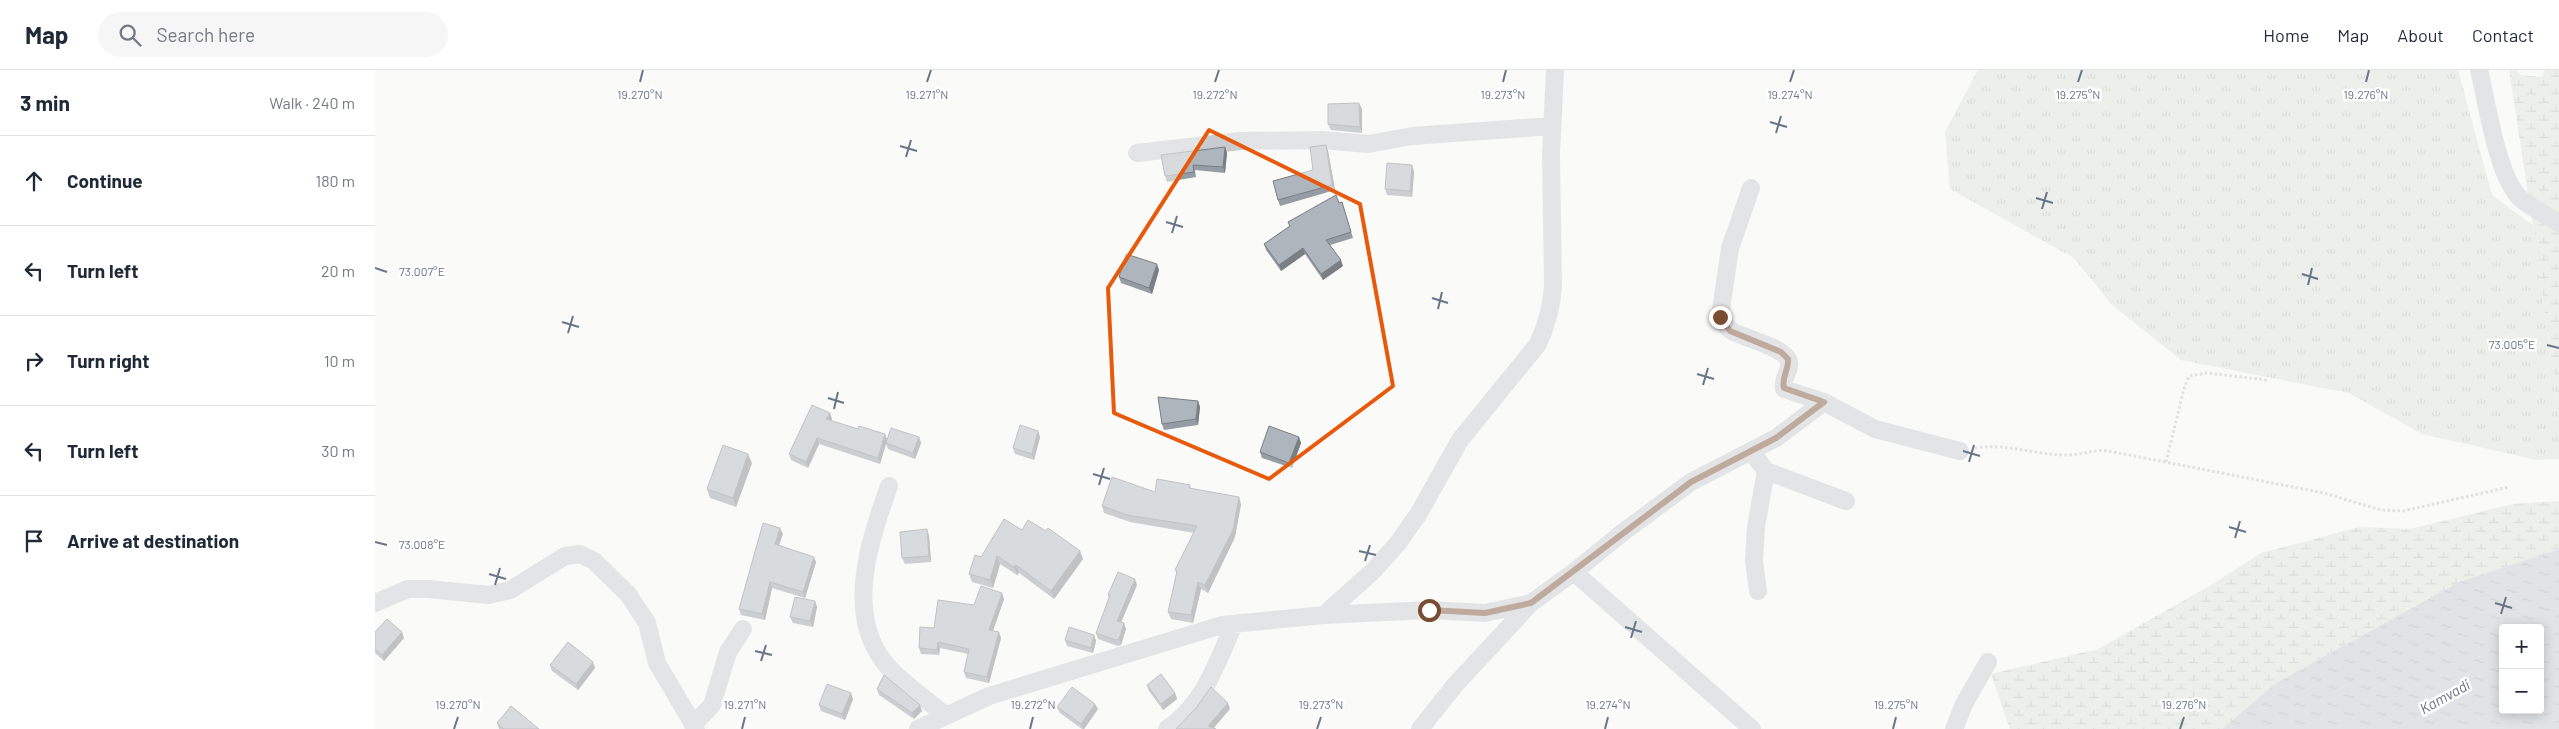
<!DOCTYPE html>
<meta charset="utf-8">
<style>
:root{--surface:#fff;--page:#f6f6f7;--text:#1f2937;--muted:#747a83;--line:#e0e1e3}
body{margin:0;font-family:Barlow,sans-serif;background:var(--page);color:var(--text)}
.controls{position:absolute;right:15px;bottom:15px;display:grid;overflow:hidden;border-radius:5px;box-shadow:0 2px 12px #0003}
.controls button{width:45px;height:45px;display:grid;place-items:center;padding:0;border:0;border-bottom:1px solid var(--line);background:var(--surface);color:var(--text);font:25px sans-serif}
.stop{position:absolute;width:15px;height:15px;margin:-11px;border:4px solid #794d32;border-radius:50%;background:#fff}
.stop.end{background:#794d32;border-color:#fff;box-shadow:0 1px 5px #0008}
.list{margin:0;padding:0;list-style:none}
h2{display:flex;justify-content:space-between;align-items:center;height:65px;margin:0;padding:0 20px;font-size:21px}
h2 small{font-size:16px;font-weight:400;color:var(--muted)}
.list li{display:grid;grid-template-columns:32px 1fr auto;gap:15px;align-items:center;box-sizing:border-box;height:90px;padding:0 20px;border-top:1px solid var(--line)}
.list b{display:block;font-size:19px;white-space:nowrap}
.list em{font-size:16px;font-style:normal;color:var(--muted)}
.icon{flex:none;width:28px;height:28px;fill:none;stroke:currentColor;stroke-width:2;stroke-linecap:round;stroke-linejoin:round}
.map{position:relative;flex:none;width:2184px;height:659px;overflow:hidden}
header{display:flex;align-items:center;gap:30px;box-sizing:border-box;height:70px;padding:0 25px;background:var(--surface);border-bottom:1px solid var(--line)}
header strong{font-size:24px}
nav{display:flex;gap:28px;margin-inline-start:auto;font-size:18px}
.search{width:350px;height:45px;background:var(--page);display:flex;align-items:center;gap:12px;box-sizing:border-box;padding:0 18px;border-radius:28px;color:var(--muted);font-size:19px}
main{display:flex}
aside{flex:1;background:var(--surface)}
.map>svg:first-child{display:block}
.grass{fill:url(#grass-tufts)}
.wetland{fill:url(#wetland-marsh)}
.water{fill:url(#water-ripples);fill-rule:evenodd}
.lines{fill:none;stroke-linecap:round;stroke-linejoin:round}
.path{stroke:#c2c3c6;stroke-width:3;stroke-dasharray:2.5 2.5;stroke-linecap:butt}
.minor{stroke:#c8cbcf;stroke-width:18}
.wall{fill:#969ca3}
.shaded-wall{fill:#7a7f84}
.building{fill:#afb5bd;stroke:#7a7f84}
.route{stroke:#794d32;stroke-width:6}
.marked{fill:none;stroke:#e8590c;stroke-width:4;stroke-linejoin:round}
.ticks{fill:none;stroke:#697589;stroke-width:2}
.labels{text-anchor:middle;stroke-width:5;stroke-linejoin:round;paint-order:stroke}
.water-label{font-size:15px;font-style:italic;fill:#657683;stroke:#fff}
.ticks-label{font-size:12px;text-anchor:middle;fill:#697589;stroke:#fff;stroke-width:5;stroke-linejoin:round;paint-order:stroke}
</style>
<header>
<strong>Map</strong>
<div class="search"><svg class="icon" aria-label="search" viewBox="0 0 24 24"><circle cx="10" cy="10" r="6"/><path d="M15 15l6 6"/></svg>Search here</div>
<nav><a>Home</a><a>Map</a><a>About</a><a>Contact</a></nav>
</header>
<main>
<aside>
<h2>3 min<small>Walk · 240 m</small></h2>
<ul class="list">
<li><svg class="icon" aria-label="ahead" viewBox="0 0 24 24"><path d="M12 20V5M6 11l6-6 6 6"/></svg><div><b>Continue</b></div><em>180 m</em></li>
<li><svg class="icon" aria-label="left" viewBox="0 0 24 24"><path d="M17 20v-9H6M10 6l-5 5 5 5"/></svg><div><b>Turn left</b></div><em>20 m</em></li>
<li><svg class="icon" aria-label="right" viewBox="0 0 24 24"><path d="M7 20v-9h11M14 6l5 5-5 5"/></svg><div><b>Turn right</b></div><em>10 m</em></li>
<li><svg class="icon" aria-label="left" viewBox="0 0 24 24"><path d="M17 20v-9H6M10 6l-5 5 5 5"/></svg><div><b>Turn left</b></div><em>30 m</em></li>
<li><svg class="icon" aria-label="arrive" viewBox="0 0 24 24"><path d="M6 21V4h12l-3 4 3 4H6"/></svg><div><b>Arrive at destination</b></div></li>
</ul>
</aside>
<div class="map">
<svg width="2184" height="659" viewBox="0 0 2184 659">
<defs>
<pattern id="grass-tufts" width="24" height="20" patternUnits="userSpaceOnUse" patternTransform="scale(1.25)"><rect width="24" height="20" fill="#dbe2d9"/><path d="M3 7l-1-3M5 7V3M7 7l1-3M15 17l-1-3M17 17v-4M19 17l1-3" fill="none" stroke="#b6bcb6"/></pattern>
<pattern id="wetland-marsh" width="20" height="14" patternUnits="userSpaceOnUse" patternTransform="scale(1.25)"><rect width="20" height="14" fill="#dbe2d9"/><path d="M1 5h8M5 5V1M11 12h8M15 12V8" fill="none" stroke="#b6bcb6"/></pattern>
<pattern id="water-ripples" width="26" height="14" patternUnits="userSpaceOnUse" patternTransform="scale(1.25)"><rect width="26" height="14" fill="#c3cad0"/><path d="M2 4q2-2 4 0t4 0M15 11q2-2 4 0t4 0" fill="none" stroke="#a2a9af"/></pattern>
</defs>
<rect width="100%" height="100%" fill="#fafaf8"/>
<path class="grass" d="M1603,0H2083L2117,125L2158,155L2184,346V389L2162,390L2047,364L1974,323L1806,290L1736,234L1699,188L1575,119L1570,62Z"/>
<path class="wetland" d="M2134,0H2141L2146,5L2167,7L2170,0H2184V346L2158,155Z
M2184,431V479L2084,512L1901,613L1847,659H1635L1616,604L1723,579L1833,517L1886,483L1985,457L2035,459L2138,434Z"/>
<path class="water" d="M2184,479V659H1847L1901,613L2084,512ZM2128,558H2165V640H2128Z"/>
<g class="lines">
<path class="path" d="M1600,378C1632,373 1660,385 1692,385C1707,385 1719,379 1734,381L1949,423L2006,440L2028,441L2134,417
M1791,392L1809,319L1814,306L1832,303L1892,310"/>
<path class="minor" d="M2104,0C2112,32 2122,106 2145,128C2155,138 2172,145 2184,153
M762,83L865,71L947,70L993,74L1037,66L1177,56
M1376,118L1355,178L1345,247C1348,252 1352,258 1357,261C1369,268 1407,277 1413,289C1418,299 1406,308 1409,319L1449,332L1500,359L1585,381
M1376,381L1391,401L1381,457L1379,491L1383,521
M1391,401L1471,431
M514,416C495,470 470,541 509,592C523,610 552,630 570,645
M1199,502L1247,463L1316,412L1401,368L1449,332
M0,533L33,519H53L114,525L135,520L190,486L205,484L219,491L253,524L272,553L282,593L321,659
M949,545L998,501L1023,473L1044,443L1085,370L1163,274C1172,254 1177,236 1178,215L1176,84L1180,0
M318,655L337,635L353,582L368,559
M543,659L614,626L847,555L949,545L1054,540L1110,543L1156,533L1199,502L1377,659
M792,659C829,634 842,593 859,554
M1045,659L1080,615L1156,533
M1579,659L1589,634L1613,592"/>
</g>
<path class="wall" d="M987,39V63L956,60L953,54Z
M850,77L852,83L850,103L820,100L821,107L792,112L790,106Z
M953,81L960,120L905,136L903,130L938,100Z
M1039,101L1037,127L1012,125L1010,119Z
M967,132L978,168L955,175L968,196L948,210L930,184L906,201L891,180L889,174L915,156L913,152Z
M784,200L777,224L746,213L744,207Z
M823,331L825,337L823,355L789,360L787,354Z
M455,343L457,349L456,351L483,359L510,364L512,369L544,367L546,373L540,389L513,379L511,374L505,394L444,374L433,398L416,390L414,384Z
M663,361L665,367L659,390L640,384L638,378Z
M924,367L926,373L917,398L887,388L885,382Z
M377,393L361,437L335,428L332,419Z
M815,415L816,419L866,434L860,467L833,523L826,519L818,553L796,549L793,542L802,504L800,500L819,463L755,452L729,443L727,436L780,422Z
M647,460L708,489L679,529L644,503L642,505L625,494L618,518L597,512L594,504Z
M408,464L404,475L441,492L430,528L397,518L390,550L366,545L364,539Z
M554,465L556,492L530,494L527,488Z
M762,515L746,552L749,553L751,559L746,575L743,576L723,569L721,563L734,528L733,525Z
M629,529L618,561L626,568L614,613L591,608L589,602L593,584L565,578L564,585L546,584L544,578L599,535Z
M440,531L442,537L438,557L418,553L415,547Z
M0,562L29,568L9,591L0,583Z
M719,565L721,571L718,583L692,576L690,570Z
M175,595L220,598L203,620L177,601Z
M772,615L800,623L802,629L788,640L774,621Z
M502,619L547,641L539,649L504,625Z
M478,629L470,650L446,641L444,635Z
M682,637L723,639L709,659H707L685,643Z
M122,653L164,659H124Z"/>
<path class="shaded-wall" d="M984,33L987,39V63L985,57Z
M951,75L953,81L960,120L957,115Z
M850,77L852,83L850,103L848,97Z
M1037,95L1039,101L1037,127L1035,121Z
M928,178L930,184L906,201L904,195Z
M966,190L968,196L948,210L946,204Z
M782,194L784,200L777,224L774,218Z
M823,331L825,337L823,355L821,349Z
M455,343L457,349L454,355L451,349Z
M663,361L665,367L659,390L657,384Z
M510,364L512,370L505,394L503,388Z
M544,367L546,373L540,389L538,383Z
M924,367L926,373L917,398L914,393Z
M442,368L444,374L433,398L431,392Z
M373,384L377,393L361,437L358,428Z
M864,427L866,434L860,467L833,523L830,515Z
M405,458L408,464L402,480L400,474Z
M552,459L554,465L556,492L554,486Z
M705,481L708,489L679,529L676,521Z
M622,486L625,494L618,518L615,510Z
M439,487L441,492L430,528L428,522Z
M641,495L644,503L642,505L639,497Z
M760,509L762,515L744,557L742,551Z
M395,512L397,518L390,550L387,544Z
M823,512L826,519L818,553L816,545Z
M627,523L629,529L616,566L614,560Z
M440,531L442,537L438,557L435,551Z
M749,553L751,559L746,575L744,569Z
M27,562L29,568L9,591L7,585Z
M624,562L626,568L614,613L612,607Z
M719,565L721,571L718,583L716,578Z
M563,572L565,578L564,585L562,580Z
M218,592L220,598L203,620L201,614Z
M476,623L478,629L470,650L467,644Z
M800,623L802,629L788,640L786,634Z
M853,633L855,639L838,659L833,656Z
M720,634L723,639L709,659H708L706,654Z
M545,635L547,641L539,649L537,643Z"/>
<path class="building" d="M984,33L985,57L953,54V34Z
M951,75L957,115L903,130L898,111L938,100L935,77Z
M850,77L848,97L818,95L819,102L790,106L786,85Z
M1012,93L1037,95L1035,121L1010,119Z
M961,125L964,133L967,132L976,162L951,170L966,190L946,204L928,178L904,195L889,174L915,156L913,152Z
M751,184L782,194L774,218L744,207Z
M783,327L823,331L821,349L787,354Z
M437,335L455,343L451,349L483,359L484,356L510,364L503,388L442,368L431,392L414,384Z
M645,355L663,361L657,384L638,378Z
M894,356L924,367L914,393L885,382Z
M516,358L544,367L538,383L511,373Z
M348,375L373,384L358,428L332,419Z
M737,407L780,422L782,409L815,415L814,418L864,427L858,460L830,515L823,512L816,545L793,542L802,501L800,500L822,456L752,445L727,436Z
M629,449L647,460L653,450L671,461L673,458L705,481L676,521L641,495L639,497L622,486L615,510L594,504L600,485L606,487Z
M388,453L405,458L400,474L439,487L428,522L395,512L387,544L364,539Z
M552,459L554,486L527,488L525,462Z
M743,502L760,509L742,551L749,553L744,569L741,570L721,563L735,525H733Z
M606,516L627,523L614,560L624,562L612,607L589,602L594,579L563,572L562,580L544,578L545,557L559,558L563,530L599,535Z
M420,527L440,531L435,551L415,547Z
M12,549L27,562L7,585L0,579V562Z
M694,557L719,565L716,578L690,570Z
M193,572L218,592L201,614L175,595Z
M786,604L800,623L786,634L772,615Z
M509,605L545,635L537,643L502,619Z
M452,614L476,623L467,644L444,635Z
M697,617L720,634L706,654L682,637Z
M836,617L853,633L833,656L841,659H801L821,638Z
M136,636L164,659H129L122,653Z"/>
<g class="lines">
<path class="route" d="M1054,540L1110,543L1156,533L1316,412L1401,368L1449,332L1409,318C1406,308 1414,300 1413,289L1406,282L1355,261L1345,247"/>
</g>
<path d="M0 0H2184V659H0ZM834,60L985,134L1018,316L894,409L739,343L733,218Z" fill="#fafaf8" fill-opacity=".55" fill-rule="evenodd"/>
<path class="marked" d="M834,60L985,134L1018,316L894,409L739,343L733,218Z"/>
<path class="ticks" d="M265,12L268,0M552,12L556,0M840,12L844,0M1128,12L1131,0M1415,12L1419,0M1703,12L1707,0M1991,12L1994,0M1395,52L1412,57M1401,63L1406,46M525,76L542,81M531,87L536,70M1661,128L1678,133M1667,139L1672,122M791,152L808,157M797,163L802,146M0,198L12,202M1927,204L1943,209M1933,215L1937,198M1057,228L1073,233M1063,239L1067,222M187,252L204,257M193,263L198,246M2172,275L2184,278M1322,304L1339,309M1328,315L1333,298M453,328L469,333M459,339L463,322M1588,381L1605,386M1594,392L1599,375M718,404L735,409M724,415L729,398M1854,457L1871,462M1860,468L1865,451M0,472L12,475M984,481L1001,485M990,491L995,475M114,504L131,509M120,515L125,498M2120,533L2137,538M2126,544L2131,527M1250,557L1267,562M1256,568L1261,551M380,581L397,585M386,591L391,575M79,659L83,647M367,659L370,647M655,659L658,647M942,659L946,647M1230,659L1233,647M1518,659L1521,647M1805,659L1809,647"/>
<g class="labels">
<g class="water-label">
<text transform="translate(2070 627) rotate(-29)" y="5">Kamvadi</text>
</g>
</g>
<g class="ticks-label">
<text x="265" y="29">19.270°N</text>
<text x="552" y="29">19.271°N</text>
<text x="840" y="29">19.272°N</text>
<text x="1128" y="29">19.273°N</text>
<text x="1415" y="29">19.274°N</text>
<text x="1703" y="29">19.275°N</text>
<text x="1991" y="29">19.276°N</text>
<text x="47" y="206">73.007°E</text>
<text x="2137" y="279">73.005°E</text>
<text x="47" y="479">73.008°E</text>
<text x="83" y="639">19.270°N</text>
<text x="370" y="639">19.271°N</text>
<text x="658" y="639">19.272°N</text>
<text x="946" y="639">19.273°N</text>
<text x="1233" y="639">19.274°N</text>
<text x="1521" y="639">19.275°N</text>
<text x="1809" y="639">19.276°N</text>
</g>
</svg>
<div class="controls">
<button>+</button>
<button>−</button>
</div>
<div class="stop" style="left:1054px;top:540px"></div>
<div class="stop end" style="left:1345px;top:247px"></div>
</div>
</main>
